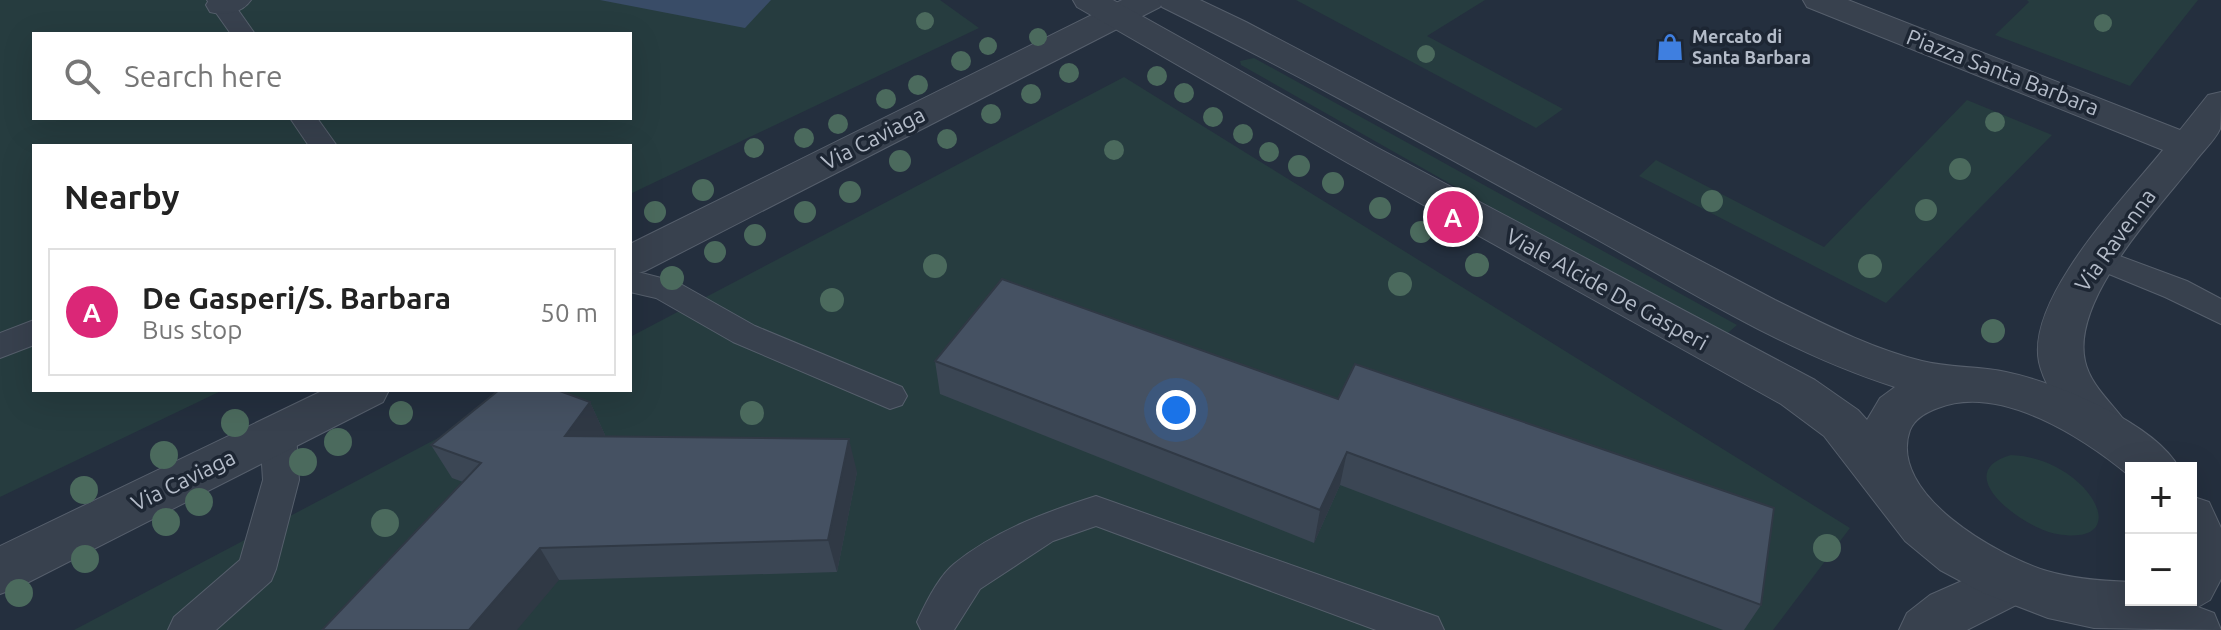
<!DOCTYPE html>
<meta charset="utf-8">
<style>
:root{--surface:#fff;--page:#f6f6f6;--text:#222;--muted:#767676;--line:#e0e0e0;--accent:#db2777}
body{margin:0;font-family:Ubuntu,sans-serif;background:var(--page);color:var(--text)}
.controls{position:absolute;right:24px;bottom:24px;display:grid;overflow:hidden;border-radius:0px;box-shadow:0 8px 32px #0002}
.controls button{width:72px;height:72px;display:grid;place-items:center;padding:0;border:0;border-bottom:2px solid var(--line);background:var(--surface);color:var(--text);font:40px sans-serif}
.you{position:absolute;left:1176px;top:410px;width:28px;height:28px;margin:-20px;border:6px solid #fff;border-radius:50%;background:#1a73e8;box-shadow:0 0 0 12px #1a73e833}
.badge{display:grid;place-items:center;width:52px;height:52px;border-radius:50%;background:var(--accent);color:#fff;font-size:26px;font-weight:700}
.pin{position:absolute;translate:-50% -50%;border:4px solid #fff;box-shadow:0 2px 8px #0006}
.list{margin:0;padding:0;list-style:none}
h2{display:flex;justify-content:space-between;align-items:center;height:104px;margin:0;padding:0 32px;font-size:34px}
h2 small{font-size:26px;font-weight:400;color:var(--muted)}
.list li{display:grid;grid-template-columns:52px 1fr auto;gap:24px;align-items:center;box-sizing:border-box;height:128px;margin:0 16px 16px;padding:0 16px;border:2px solid var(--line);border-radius:0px}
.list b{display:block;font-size:30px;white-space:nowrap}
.list p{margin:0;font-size:26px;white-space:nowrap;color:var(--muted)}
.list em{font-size:26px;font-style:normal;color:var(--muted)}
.icon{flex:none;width:44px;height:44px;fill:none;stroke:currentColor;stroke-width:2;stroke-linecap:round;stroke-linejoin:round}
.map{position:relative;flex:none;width:2221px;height:630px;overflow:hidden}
.search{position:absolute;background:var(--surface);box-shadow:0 8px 32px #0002;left:32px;top:32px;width:600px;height:88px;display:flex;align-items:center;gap:20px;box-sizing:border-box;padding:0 28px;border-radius:0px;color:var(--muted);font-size:30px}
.panel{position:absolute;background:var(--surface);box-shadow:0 8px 32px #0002;left:32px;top:144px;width:600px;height:248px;border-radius:0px}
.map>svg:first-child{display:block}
.green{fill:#263c3f;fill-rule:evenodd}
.water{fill:#394c67}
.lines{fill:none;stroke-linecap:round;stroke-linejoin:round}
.service-casing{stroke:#565f6c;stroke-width:2}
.pedestrian-casing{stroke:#565f6c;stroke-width:2}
.minor-casing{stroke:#565f6c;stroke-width:2}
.tertiary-casing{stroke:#565f6c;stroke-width:2}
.service{fill:#38414e;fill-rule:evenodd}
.pedestrian{fill:#38414e;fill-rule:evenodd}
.minor{fill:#38414e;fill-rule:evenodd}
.tertiary{fill:#38414e;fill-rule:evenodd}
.tree{fill:#4b6a5d}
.wall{fill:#3b4654}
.shaded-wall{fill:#303945}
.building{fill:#455162;stroke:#303945;stroke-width:2}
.labels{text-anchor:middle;stroke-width:7;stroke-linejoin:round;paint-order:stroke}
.far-poi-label{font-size:18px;font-weight:bold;fill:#b4bcc9;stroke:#1d2633;text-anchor:start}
.street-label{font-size:22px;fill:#b4bcc9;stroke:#1d2633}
</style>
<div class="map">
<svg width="2221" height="630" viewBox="0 0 2221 630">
<rect width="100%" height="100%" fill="#242f3e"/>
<path class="green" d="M0,0H940L979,28L630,194V146H34V390H223L0,497ZM34,34H630V118H34Z
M1296,0H1485L1427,36L1563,109L1536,128Z
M2027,0H2198L2130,86L1995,35L2029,2Z
M1254,58L1737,325L1722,338L1241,65L1240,61Z
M1124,77L1850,528L1773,630H74L529,390H630V337Z
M1967,100L2052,135L1886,303L1639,176L1656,160L1824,247Z
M2011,455C2089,458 2138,548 2057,534C2025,529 1947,473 2011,455Z"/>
<path class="water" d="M600,0H771L745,28Z"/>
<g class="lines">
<g class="service-casing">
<path id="service" d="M207,0H231L255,34H231Z
M290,118H317L337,146H309Z
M2098,248L2187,281L2221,299V324L2165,297L2087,265L2083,258L2087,251Z
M630,270L677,282L755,326L902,387L907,396L902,405L890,409L733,342L656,298L630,292Z
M34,320V345L0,358V333Z
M278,419L290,423L296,433L299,480L276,569L271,581L216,630H168L174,617L240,560L263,480L260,433L266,423Z
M1096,496L1438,617L1444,630H1376L1096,526L1053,541L980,589L954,630H921L917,622C925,604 939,576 954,564C996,530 1046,512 1096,496Z"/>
</g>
<g class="pedestrian-casing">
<path id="pedestrian" d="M209,0H251C242,13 225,16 210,12L206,5Z"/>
</g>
<g class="minor-casing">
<path id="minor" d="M1122,0H1164L1160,7L645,271L630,275V244Z
M1803,0H1848L2180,130L2208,95L2221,92C2221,102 2221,119 2220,129C2215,140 2202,152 2194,163C2158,209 2071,299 2085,361C2091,389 2119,408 2132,432L2125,445C2094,455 2089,443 2071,421C2058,406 2043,381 2039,362C2026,298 2125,197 2163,150L1807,7Z
M324,390H389L383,402L19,587L0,594V546Z
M2005,562L2024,569L2032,585L2024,601L1967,630H1899L1907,613L1930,595Z"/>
</g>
<g class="tertiary-casing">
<path id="tertiary" d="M1073,0H1113L1376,147L1815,380L1858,410L1867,420L1880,398L1895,387C1788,353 1693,293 1596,239C1452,160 1310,80 1162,7L1158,0H1200L1246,22L1775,300C1822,323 1870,348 1922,361C1950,368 1978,366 2006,372C2055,382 2155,423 2179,468H2131V477C2085,439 2001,383 1938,408C1927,412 1915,418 1910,430C1887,494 1998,556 2047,571C2074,579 2103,581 2131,582V600H2191V496L2209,502L2221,528V579L2210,600L2198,607L2214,613L2221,630L2094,628L2048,618L1983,593L1940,570L1905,541L1824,436L1781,404L1348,163L1077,7Z"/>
</g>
<use href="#service" class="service"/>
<use href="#pedestrian" class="pedestrian"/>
<use href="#minor" class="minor"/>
<use href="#tertiary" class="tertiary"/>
</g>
<g class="tree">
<circle cx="925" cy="21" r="9"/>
<circle cx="2103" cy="23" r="9"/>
<circle cx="1038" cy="37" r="9"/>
<circle cx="988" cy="46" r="9"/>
<circle cx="1426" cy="54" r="9"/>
<circle cx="961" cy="61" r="10"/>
<circle cx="1069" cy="73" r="10"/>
<circle cx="1157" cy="76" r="10"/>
<circle cx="918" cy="85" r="10"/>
<circle cx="1184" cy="93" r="10"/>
<circle cx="1031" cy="94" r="10"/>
<circle cx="886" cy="99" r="10"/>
<circle cx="991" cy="114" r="10"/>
<circle cx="1213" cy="117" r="10"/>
<circle cx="1995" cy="122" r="10"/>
<circle cx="838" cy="124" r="10"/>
<circle cx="1243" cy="134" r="10"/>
<circle cx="804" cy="138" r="10"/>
<circle cx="947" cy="139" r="10"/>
<circle cx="754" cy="148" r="10"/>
<circle cx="1114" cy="150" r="10"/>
<circle cx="1269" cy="152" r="10"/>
<circle cx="900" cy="161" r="11"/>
<circle cx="1299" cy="166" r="11"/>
<circle cx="1960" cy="169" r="11"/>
<circle cx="1333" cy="183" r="11"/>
<circle cx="703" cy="190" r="11"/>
<circle cx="850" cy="192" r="11"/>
<circle cx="1712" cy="201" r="11"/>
<circle cx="1380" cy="208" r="11"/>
<circle cx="1926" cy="210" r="11"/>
<circle cx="655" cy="212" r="11"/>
<circle cx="805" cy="212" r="11"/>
<circle cx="1421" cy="232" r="11"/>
<circle cx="755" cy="235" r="11"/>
<circle cx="715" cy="252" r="11"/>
<circle cx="1477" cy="265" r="12"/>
<circle cx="935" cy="266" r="12"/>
<circle cx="1870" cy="266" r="12"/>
<circle cx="672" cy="278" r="12"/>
<circle cx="1400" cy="284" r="12"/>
<circle cx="832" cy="300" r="12"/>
<circle cx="1993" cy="331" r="12"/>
<circle cx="401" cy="413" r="12"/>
<circle cx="752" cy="413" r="12"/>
<circle cx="235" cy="423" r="14"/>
<circle cx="338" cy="442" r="14"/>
<circle cx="164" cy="455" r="14"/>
<circle cx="303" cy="462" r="14"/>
<circle cx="84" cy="490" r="14"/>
<circle cx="199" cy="502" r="14"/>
<circle cx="166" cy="522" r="14"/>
<circle cx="385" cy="523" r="14"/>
<circle cx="1827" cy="548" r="14"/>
<circle cx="85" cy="559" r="14"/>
<circle cx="19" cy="593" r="14"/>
</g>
<path class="wall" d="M935,361L1338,399L1761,605L1744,630H1723L1340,485L1314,543L940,394Z
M590,402L605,435L604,437L857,472L837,572L559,580L463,482L452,478L431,445Z"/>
<path class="shaded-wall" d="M590,402L605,435L581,469L565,436Z
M849,439L857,472L837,572L828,540Z
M1347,452L1340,485L1314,543L1320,510Z
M540,548L559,580L517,630H469Z"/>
<path class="building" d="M1002,279L1338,399L1355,364L1774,508L1761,605L1347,452L1320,510L935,361Z
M499,390H557L590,402L565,436L849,439L828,540L540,548L469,630H322L481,463L431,445Z"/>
<defs>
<g id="shop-bare" transform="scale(2.16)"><path d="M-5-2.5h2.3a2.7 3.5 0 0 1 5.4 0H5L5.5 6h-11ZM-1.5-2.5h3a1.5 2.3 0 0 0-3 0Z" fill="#3f7fe0" stroke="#1d2633" stroke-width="2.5" paint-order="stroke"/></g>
</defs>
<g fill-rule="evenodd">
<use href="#shop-bare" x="1670" y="47"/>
</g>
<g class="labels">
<g class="far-poi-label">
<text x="1692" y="43">Mercato di<tspan x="1692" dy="21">Santa Barbara</tspan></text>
</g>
<g class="street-label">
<text transform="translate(2003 72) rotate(21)" y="8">Piazza Santa Barbara</text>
<text transform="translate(873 138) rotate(-27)" y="8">Via Caviaga</text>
<text transform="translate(2115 240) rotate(-54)" y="8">Via Ravenna</text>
<text transform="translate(1607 289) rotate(29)" y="8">Viale Alcide De Gasperi</text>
<text transform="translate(183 480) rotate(-26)" y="8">Via Caviaga</text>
</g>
</g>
</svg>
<div class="controls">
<button>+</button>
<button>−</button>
</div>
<div class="you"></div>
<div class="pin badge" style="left:1453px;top:217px">A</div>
<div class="search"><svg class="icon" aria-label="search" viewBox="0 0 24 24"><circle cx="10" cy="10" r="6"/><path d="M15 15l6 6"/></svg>Search here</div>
<section class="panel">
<h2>Nearby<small></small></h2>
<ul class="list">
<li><span class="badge">A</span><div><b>De Gasperi/S. Barbara</b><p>Bus stop</p></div><em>50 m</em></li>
</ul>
</section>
</div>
